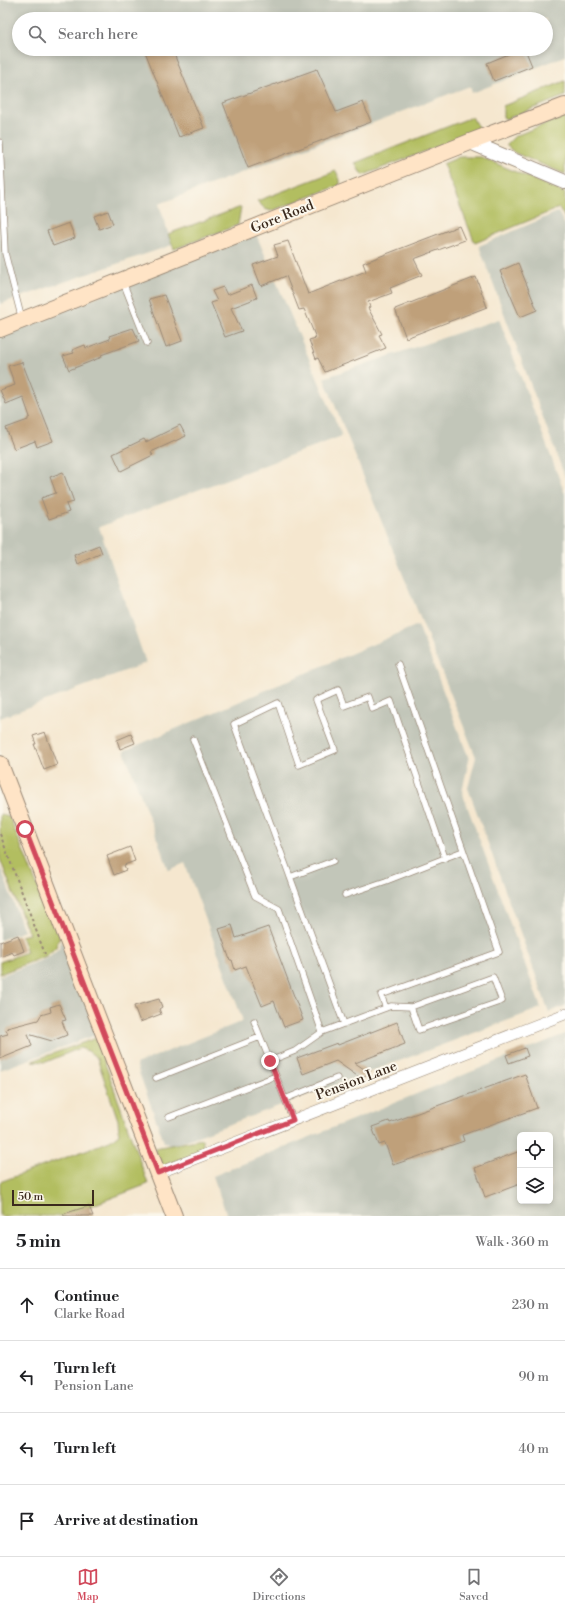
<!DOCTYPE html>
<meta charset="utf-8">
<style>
:root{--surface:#fff;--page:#f6f6f6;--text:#202124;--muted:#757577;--line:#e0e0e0;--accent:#d1495b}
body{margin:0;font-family:"Libre Bodoni",serif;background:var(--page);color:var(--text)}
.controls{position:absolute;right:12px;bottom:12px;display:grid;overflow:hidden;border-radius:6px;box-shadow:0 2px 6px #0003}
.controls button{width:36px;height:36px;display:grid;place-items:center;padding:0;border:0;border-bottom:1px solid var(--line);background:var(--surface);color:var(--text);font:20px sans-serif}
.scale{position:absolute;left:12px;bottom:10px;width:82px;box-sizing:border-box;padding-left:4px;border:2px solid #3b2a1e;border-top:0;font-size:11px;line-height:14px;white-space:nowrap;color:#3b2a1e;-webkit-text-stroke:3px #fbf7ec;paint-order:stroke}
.stop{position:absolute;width:12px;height:12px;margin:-9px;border:3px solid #d1495b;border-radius:50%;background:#fff}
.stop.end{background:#d1495b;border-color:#fff;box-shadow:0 1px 4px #0008}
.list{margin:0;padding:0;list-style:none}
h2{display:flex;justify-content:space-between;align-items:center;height:52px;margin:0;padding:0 16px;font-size:17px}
h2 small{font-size:13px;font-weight:400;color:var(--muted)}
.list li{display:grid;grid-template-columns:26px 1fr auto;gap:12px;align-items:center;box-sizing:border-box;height:72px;padding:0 16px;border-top:1px solid var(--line)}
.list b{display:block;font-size:15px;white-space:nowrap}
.list p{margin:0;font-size:13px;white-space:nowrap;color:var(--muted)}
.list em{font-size:13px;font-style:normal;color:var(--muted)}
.icon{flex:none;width:22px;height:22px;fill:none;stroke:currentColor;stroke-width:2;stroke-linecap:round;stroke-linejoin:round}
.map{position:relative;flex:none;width:565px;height:1216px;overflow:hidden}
.search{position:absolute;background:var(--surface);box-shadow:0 2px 6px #0003;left:12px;right:12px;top:12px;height:44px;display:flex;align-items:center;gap:10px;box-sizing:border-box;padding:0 14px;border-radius:22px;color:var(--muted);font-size:15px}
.sheet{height:340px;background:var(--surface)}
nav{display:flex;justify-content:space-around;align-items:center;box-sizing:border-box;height:56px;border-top:1px solid var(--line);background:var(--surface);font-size:11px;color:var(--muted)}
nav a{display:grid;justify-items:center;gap:2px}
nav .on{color:var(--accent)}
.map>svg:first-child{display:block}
.industrial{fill:#c2c6b9;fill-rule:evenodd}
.green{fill:#b2be60;stroke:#76743f}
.building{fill:#bfa07a}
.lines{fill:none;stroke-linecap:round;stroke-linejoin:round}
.service-casing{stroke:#988876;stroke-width:7}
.minor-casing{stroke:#988876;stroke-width:12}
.tertiary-casing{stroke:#988876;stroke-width:16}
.secondary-casing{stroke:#988876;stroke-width:18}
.path{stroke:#988876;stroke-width:2;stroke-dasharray:3 3;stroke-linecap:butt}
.service{stroke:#fff;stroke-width:5.5}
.minor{stroke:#fff;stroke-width:11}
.tertiary{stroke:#fff;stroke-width:14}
.secondary{stroke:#ffe4c6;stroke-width:16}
.route{stroke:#d1495b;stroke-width:5}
.labels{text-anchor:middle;stroke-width:4;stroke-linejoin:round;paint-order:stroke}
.street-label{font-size:14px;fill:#3b2a1e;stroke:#fbf7ec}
</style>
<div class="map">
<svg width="565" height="1216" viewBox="0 0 565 1216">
<rect width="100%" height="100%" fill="#fbf7ec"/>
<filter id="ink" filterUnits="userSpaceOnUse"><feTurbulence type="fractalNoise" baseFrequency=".025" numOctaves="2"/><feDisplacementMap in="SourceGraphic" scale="8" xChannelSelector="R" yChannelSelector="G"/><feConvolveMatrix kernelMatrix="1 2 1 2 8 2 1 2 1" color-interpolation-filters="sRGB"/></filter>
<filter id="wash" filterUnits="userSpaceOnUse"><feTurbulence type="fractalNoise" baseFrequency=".012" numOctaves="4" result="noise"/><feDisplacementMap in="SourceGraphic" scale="16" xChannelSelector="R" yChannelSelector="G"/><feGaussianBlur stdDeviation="0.9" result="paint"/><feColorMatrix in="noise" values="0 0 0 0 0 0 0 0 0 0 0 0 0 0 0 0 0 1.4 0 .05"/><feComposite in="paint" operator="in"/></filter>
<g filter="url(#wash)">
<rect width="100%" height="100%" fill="#f5e7cf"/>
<path class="industrial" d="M0,0H565V56L472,93L470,86L159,204L172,245L0,304ZM19,19H546V49H19Z
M558,212L565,225V477L479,246Z
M256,234L342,436L99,527L146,663L0,718V335Z
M499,319L565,494V1006L549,1012L468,788L476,757L324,378Z
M418,625L469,759L462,792L541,1008L171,1146L164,1142L136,1064L243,1021L185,863L169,870L124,751Z
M0,866L24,931L0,940Z
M62,940L98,1034L0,1070V976L47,958L59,948Z
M565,1034V1216H227L213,1176ZM520,1135H550V1201H520Z"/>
<path class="green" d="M565,81V96L506,119L503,117V106Z
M565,116V174L515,153L506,145L515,136Z
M472,117L478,127L477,131L364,175L360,172L355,163Z
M459,157H481L565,193V218L559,208L475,243L443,164Z
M336,171L340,180V185L271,211L265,209L257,201Z
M241,207L238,225L174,249L168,234Z
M0,814L9,816L34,878L60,937L56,947L46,956L0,974V962L27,952L21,936L29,934L0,859Z
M96,1038L148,1184L64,1216H0V1182L110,1141L119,1134L118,1120L97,1058L88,1051L80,1048L46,1062L32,1061Z
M202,1139L204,1151L161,1167L155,1148Z"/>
<g id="blocks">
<path class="building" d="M144,49H172L204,128L179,137Z
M521,49H525L532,66L494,81L487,63Z
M317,69L336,112L363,102L371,122L248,168L223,103Z
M108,211L113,224L99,229L94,216Z
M69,223L75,238L53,246L47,231Z
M459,226L465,240L414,259L422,275L390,288L392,293L368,302L370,307L368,308L382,334L379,335L386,348L325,372L318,358L316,359L309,340L316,338L304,309L299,310L286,276L261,286L253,265L278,256L274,245L288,241L308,294L366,271L363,263Z
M518,263L537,310L520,317L500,271Z
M476,277L487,307L406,338L395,309Z
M252,285L257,298L231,308L242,331L225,337L211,303L217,301L212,291L223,287L227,295Z
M164,295L182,341L166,347L149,299Z
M133,328L139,341L101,355L102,357L69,370L63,356L74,353L72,350L85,345L86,348L110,339L109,336Z
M22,362L53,441L37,447L35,441L14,449L6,428L28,420V418L30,417L23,397L6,404L0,390L15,385L8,366Z
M180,425L186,436L151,452L153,455L121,471L113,454L144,439L146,442Z
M63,472L74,502L66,504L69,512L49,519L41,498L56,493L50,477Z
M99,545L102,553L77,564L74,555Z
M45,732L57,765L44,770L34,744H36L33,736Z
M131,734L135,743L120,749L117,740Z
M130,847L135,861L124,865L126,870L114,875L107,856Z
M232,925L236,938L268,927L303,1020L284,1027L274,1001L262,1006L246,966L235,970L232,960H230L219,929Z
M18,935L24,951L14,955L12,952L0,957V942Z
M159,999L162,1007L159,1009L161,1014L140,1022L134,1006Z
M59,1004L66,1020L62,1021L67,1035L52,1041L28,1034L32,1046L0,1059V1036L8,1034L6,1029L9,1028H7L38,1020L41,1015L51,1012L50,1007Z
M397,1022L405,1044L355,1063L370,1073L360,1078L336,1061L303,1074L297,1058L337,1043L338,1045Z
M525,1048L528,1056L509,1063L506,1055Z
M525,1074L537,1108L462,1135L464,1141L393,1165L385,1143L379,1145L372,1127L389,1121L390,1123Z
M520,1151V1184L485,1197L475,1168Z
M89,1206L93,1216H64L63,1214Z"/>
</g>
</g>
<g filter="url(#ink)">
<use href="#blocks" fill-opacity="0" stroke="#988876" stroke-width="1"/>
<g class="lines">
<g class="service-casing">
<path id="service" d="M0,142L5,253L22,320
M123,282L147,343
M193,739L255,896L279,909L322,1032L295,1051L270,1061
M290,877L333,861
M345,895L386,881L463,851
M386,1008L381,995L499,952L398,664
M254,1021L276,1076
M344,1024L234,724L278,703L299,765L335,750L316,700L338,690L344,706L368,697L372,709L391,701L445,858
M322,1032L391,1006L411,1007L419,1030L502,1001L493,977L411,1007
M156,1078L260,1037
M285,1099L337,1078
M169,1117L276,1076L293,1120"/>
</g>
<g class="minor-casing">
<path id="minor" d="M158,1173L565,1014"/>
</g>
<g class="tertiary-casing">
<path id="tertiary" d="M470,142L565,182"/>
</g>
<g class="secondary-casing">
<path id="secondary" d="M0,329L470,142L565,106
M0,764L174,1216"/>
</g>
<path class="path" d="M0,834L45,954"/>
<use href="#service" class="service"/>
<use href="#minor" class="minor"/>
<use href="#tertiary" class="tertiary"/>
<use href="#secondary" class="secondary"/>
</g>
</g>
<g class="lines" filter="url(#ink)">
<path class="route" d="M25,829L158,1173L293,1120L270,1061"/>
</g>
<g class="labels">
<g class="street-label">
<text transform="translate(282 216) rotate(-22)" y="5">Gore Road</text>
<text transform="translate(356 1080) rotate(-21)" y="5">Pension Lane</text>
</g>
</g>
</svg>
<div class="controls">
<button><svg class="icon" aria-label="locate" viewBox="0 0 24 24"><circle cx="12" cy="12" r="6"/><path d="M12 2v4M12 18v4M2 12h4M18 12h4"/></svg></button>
<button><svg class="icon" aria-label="layers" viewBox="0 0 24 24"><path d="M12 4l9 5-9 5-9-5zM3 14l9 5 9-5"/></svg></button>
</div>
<div class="scale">50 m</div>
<div class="stop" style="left:25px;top:829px"></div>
<div class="stop end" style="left:270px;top:1061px"></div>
<div class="search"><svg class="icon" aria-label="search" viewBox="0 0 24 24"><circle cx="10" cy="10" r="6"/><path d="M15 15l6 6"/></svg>Search here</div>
</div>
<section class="sheet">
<h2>5 min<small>Walk · 360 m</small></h2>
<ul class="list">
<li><svg class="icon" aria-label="ahead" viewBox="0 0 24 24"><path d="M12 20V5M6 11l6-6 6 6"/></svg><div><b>Continue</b><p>Clarke Road</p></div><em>230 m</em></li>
<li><svg class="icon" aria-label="left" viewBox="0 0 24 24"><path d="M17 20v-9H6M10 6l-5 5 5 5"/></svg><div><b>Turn left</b><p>Pension Lane</p></div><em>90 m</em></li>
<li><svg class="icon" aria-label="left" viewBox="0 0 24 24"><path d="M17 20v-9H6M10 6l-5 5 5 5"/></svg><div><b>Turn left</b></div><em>40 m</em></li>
<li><svg class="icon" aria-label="arrive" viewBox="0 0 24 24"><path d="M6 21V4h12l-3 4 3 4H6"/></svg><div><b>Arrive at destination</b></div></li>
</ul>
</section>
<nav>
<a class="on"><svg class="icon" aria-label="map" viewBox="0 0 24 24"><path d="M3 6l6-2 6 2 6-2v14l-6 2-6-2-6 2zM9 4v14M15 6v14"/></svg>Map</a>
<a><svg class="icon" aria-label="directions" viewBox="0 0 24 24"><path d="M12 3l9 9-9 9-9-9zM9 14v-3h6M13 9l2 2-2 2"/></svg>Directions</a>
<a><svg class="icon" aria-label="saved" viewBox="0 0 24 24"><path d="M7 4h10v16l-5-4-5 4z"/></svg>Saved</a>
</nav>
